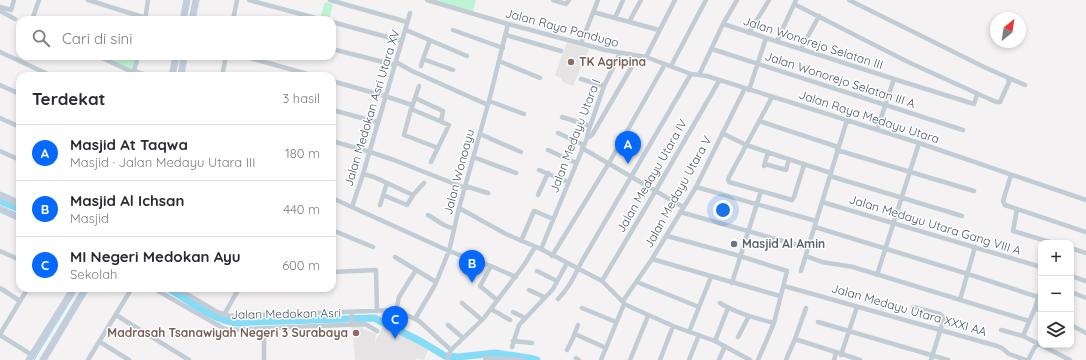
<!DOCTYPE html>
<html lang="id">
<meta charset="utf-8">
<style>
:root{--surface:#fff;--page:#f2f2f3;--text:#2b2b33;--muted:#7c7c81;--line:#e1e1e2;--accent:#0469fc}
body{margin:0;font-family:Quicksand,sans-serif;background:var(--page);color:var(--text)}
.controls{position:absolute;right:12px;bottom:12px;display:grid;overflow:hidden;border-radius:8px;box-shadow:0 2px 6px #0003}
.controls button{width:36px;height:36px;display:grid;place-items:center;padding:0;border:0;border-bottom:1px solid var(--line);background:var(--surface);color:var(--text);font:20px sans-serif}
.compass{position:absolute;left:990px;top:12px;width:36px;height:36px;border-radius:50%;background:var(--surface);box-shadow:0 2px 6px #0003;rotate:30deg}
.you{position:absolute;left:723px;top:210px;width:14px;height:14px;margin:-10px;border:3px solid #fff;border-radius:50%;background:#1a73e8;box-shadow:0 0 0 6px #1a73e833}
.badge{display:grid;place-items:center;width:26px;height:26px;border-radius:50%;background:var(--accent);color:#fff;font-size:13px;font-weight:700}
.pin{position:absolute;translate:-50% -33px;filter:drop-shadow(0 1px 2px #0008)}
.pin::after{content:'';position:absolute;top:21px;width:14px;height:12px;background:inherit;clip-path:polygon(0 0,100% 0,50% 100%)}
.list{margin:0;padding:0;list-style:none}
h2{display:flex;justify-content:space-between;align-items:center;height:52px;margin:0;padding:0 16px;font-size:17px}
h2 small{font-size:13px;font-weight:400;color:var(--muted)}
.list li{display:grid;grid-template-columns:26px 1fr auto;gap:12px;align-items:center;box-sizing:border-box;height:56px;padding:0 16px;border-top:1px solid var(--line)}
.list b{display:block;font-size:15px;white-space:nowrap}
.list p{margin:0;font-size:13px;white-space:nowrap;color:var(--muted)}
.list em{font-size:13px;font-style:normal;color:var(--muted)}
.icon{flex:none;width:22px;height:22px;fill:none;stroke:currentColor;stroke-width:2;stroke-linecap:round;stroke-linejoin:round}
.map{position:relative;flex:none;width:1086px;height:360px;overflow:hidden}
.search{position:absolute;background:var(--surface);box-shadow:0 2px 6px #0003;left:16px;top:16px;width:320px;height:44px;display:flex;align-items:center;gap:10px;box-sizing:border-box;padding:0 14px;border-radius:12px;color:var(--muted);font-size:15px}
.panel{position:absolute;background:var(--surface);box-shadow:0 2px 6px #0003;left:16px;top:72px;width:320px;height:220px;border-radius:12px}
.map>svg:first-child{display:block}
.education{fill:#e5e3e4}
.green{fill:#bdf5d4}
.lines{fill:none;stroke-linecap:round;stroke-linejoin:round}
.stream{stroke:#85dcf7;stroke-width:1}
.river{stroke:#85dcf7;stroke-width:7}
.street{stroke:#c1ccd5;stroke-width:4.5}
.secondary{stroke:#c3cedc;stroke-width:7}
.education-dot{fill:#8d6e63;stroke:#fff;stroke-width:1.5}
.worship-dot{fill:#6b7280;stroke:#fff;stroke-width:1.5}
.labels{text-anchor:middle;stroke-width:3;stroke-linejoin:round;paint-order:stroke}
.street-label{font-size:12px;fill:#475462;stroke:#fff}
.education-label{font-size:12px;font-weight:bold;fill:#785e54;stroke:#fff;text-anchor:start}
.worship-label{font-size:12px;font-weight:bold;fill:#5b616d;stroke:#fff;text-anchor:start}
</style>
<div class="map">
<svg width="1086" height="360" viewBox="0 0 1086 360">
<rect width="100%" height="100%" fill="#f4f2f2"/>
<path class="education" d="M567,42L589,49L573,86L563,82L561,78L555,75Z
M384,324L429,348L424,360L417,358L415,360H355L352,326H363V329L376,334L375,343Z"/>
<path class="green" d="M429,0H476L472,14Z
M325,2L333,4L329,20L320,18Z
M101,56H136L132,70Z"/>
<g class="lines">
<path class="stream" d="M34,360L78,288"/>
<path class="river" d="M0,201L20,209
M168,288C186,299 218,324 240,323C244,323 248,322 252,322L374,318L422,342L445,356L458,357L495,353L529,358L537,360"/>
<path class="street" d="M88,0L146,18
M249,0L323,20
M330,0L407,22
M427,0L508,24L605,50L646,57L691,74L707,76L919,143L1086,200
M553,0L566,4L569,0
M849,0L984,67L1025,85
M794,4L908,62L996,102H1000L1009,82L1008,79
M0,7L11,10L14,0
M0,11L15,19
M593,12L659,30
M33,17L42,20
M615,18L623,0
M32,20L39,0
M145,20L148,0
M233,20L237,0
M332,22L402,41
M629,22L641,0
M723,24L894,79L877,130
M406,30L467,56
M453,30L503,48
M749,33L769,0
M506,35L561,51
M430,40L423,59L453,70
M777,41L796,0
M581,43L598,0
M332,49L395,65
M712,49L963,130
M801,49L819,16
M0,52L52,76
M98,56L130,71L137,76
M243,56L315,76
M646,57L675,0
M499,61L540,78
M396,62L412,71L488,105
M421,66L423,59
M671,66L706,0
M130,71H134L149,76
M134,71L138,56
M699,75L723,24L737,0
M222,76L226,56
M581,79L604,86
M894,79L974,104L977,95
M332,81L385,96L412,105
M0,85L20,94
M749,90L766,38
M772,97L728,179L729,182L792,200L794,197L804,165
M415,98L443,111L441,121
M489,101L524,114
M412,107L419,86
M332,110L377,122
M562,117L590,126
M0,118L20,127
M759,121L838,147
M558,133L584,145
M722,133L746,145L831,173
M480,134L521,152
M587,138L592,135L638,56
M332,141L370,152L394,160L465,188
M582,148L683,207
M548,150L576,163
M837,150L974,191
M0,151L20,160
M473,157L516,173
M431,162L449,125L411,109L404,135L438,148
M765,164L786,170L789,159
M764,166L768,152
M539,170L568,182
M363,174L374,177L413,195
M1011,175L1003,201L1005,205L1086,232
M830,176L962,216
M465,186L488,193
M696,187L816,221
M383,195L407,205L413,195L424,183
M538,195L548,173
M332,198L449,251L491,266L516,277
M822,202L1041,267
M380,205L387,183
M352,207L363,174L410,13
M459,208L506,234L541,249L602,281L624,303
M1017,209L1013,231L1053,243
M680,212L808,248
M428,215L444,225L454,229
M815,227L968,274L1038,297
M332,230L373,247
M667,236L740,256L787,271L774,323L758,360
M521,241L534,211L537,212L553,219
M1071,248L1086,253
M541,249L587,138L588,132L604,86L620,53
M0,251L20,260
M552,256L609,163L665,64
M806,256L822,262L853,267L1029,321
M395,257L436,282
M652,259L780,296
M491,266L480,286L497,300
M537,271L557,281
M801,271L847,120
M332,272L376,270L377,311
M877,275L919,143
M1071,276L1086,281
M602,281L656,190L719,81
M637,282L699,307
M732,283L761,191
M784,286L997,346L1002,348L1009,354L1026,360
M0,288L20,301
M153,288L223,328L228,330L365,324L377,331
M177,288L217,312L230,316L396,310L419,321L451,350
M1041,289L1035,308L1023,336L1070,360
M529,290L544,297
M1071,292L1086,298
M558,299C570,287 574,276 582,261L691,74
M960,300L975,247
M623,301L652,259L696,187L745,88
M462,303L482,320
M720,303C736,313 755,318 774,323
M624,304L673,326L715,341L750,360
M913,307L940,314L944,318L931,360
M582,308L616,322
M1035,308L1041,311
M491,309L510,320
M396,310L399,297L416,270
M352,312V325
M513,312L525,318
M116,315L189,360
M224,315L239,288
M415,319L435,285L449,251L459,208L489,101L508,24
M818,322L948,360
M448,325L463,338
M1071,325L1086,333
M264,329V360
M1001,330L1023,336
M689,332L711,277
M0,334L28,288
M0,335L32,355
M574,335L578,325
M738,337L749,316
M795,339L860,360
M513,341L532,343
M715,341L728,308
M100,342L129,360
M512,347L519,325L553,289L567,263
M567,350L575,334L606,348
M841,355L857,307
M485,358L523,360
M576,358L579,360
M88,360L132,288
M447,360L451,350L484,318L524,265L535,247
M601,360L624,304
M630,360L648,316
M660,360L673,326
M689,360L699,335
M719,360L725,346
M786,360L795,339L806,308
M834,360L836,353
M1028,360L1037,343"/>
<path class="secondary" d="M183,20L187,0
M192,20L196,0
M172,76L176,56
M181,76L184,56
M0,195L20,204
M0,209L20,218
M29,360L74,288
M43,360L86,288"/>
</g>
<g class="education-dot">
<circle cx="571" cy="62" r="4"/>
<circle cx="356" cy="333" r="4"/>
</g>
<circle class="worship-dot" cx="734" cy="244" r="4"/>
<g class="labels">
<g class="street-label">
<text transform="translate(562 28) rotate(15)" y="4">Jalan Raya Pandugo</text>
<text transform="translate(813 43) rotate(18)" y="4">Jalan Wonorejo Selatan III</text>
<text transform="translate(840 80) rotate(18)" y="4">Jalan Wonorejo Selatan III A</text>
<text transform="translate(372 108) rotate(-73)" y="4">Jalan Medokan Asri Utara XV</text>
<text transform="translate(869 117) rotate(18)" y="4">Jalan Raya Medayu Utara</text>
<text transform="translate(575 136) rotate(-69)" y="4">Jalan Medayu Utara I</text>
<text transform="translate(459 172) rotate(-75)" y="4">Jalan Wonoayu</text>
<text transform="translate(652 176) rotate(-60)" y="4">Jalan Medayu Utara IV</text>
<text transform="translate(678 192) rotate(-61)" y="4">Jalan Medayu Utara V</text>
<text transform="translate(935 225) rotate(17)" y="4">Jalan Medayu Utara Gang VIII A</text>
<text transform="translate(909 310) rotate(16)" y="4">Jalan Medayu Utara XXXI AA</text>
<text transform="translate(286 314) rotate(-1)" y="4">Jalan Medokan Asri</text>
</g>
<g class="education-label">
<text x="579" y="66">TK Agripina</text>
<text x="348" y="337" text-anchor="end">Madrasah Tsanawiyah Negeri 3 Surabaya</text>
</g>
<g class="worship-label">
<text x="742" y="248">Masjid Al Amin</text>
</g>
</g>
</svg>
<div class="controls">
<button>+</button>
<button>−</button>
<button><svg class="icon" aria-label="layers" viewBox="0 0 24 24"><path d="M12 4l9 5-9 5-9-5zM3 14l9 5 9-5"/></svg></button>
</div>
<svg class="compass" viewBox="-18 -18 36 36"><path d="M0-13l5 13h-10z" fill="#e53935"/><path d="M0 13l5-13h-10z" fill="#7c7c81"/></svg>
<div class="you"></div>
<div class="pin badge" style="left:628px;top:164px">A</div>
<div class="pin badge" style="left:472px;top:283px">B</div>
<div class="pin badge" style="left:395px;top:339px">C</div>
<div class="search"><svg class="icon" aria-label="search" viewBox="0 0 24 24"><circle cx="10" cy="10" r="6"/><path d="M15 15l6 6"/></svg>Cari di sini</div>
<section class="panel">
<h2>Terdekat<small>3 hasil</small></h2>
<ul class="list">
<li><span class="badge">A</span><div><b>Masjid At Taqwa</b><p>Masjid · Jalan Medayu Utara III</p></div><em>180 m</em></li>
<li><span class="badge">B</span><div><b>Masjid Al Ichsan</b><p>Masjid</p></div><em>440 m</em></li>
<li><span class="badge">C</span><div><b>MI Negeri Medokan Ayu</b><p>Sekolah</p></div><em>600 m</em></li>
</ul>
</section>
</div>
